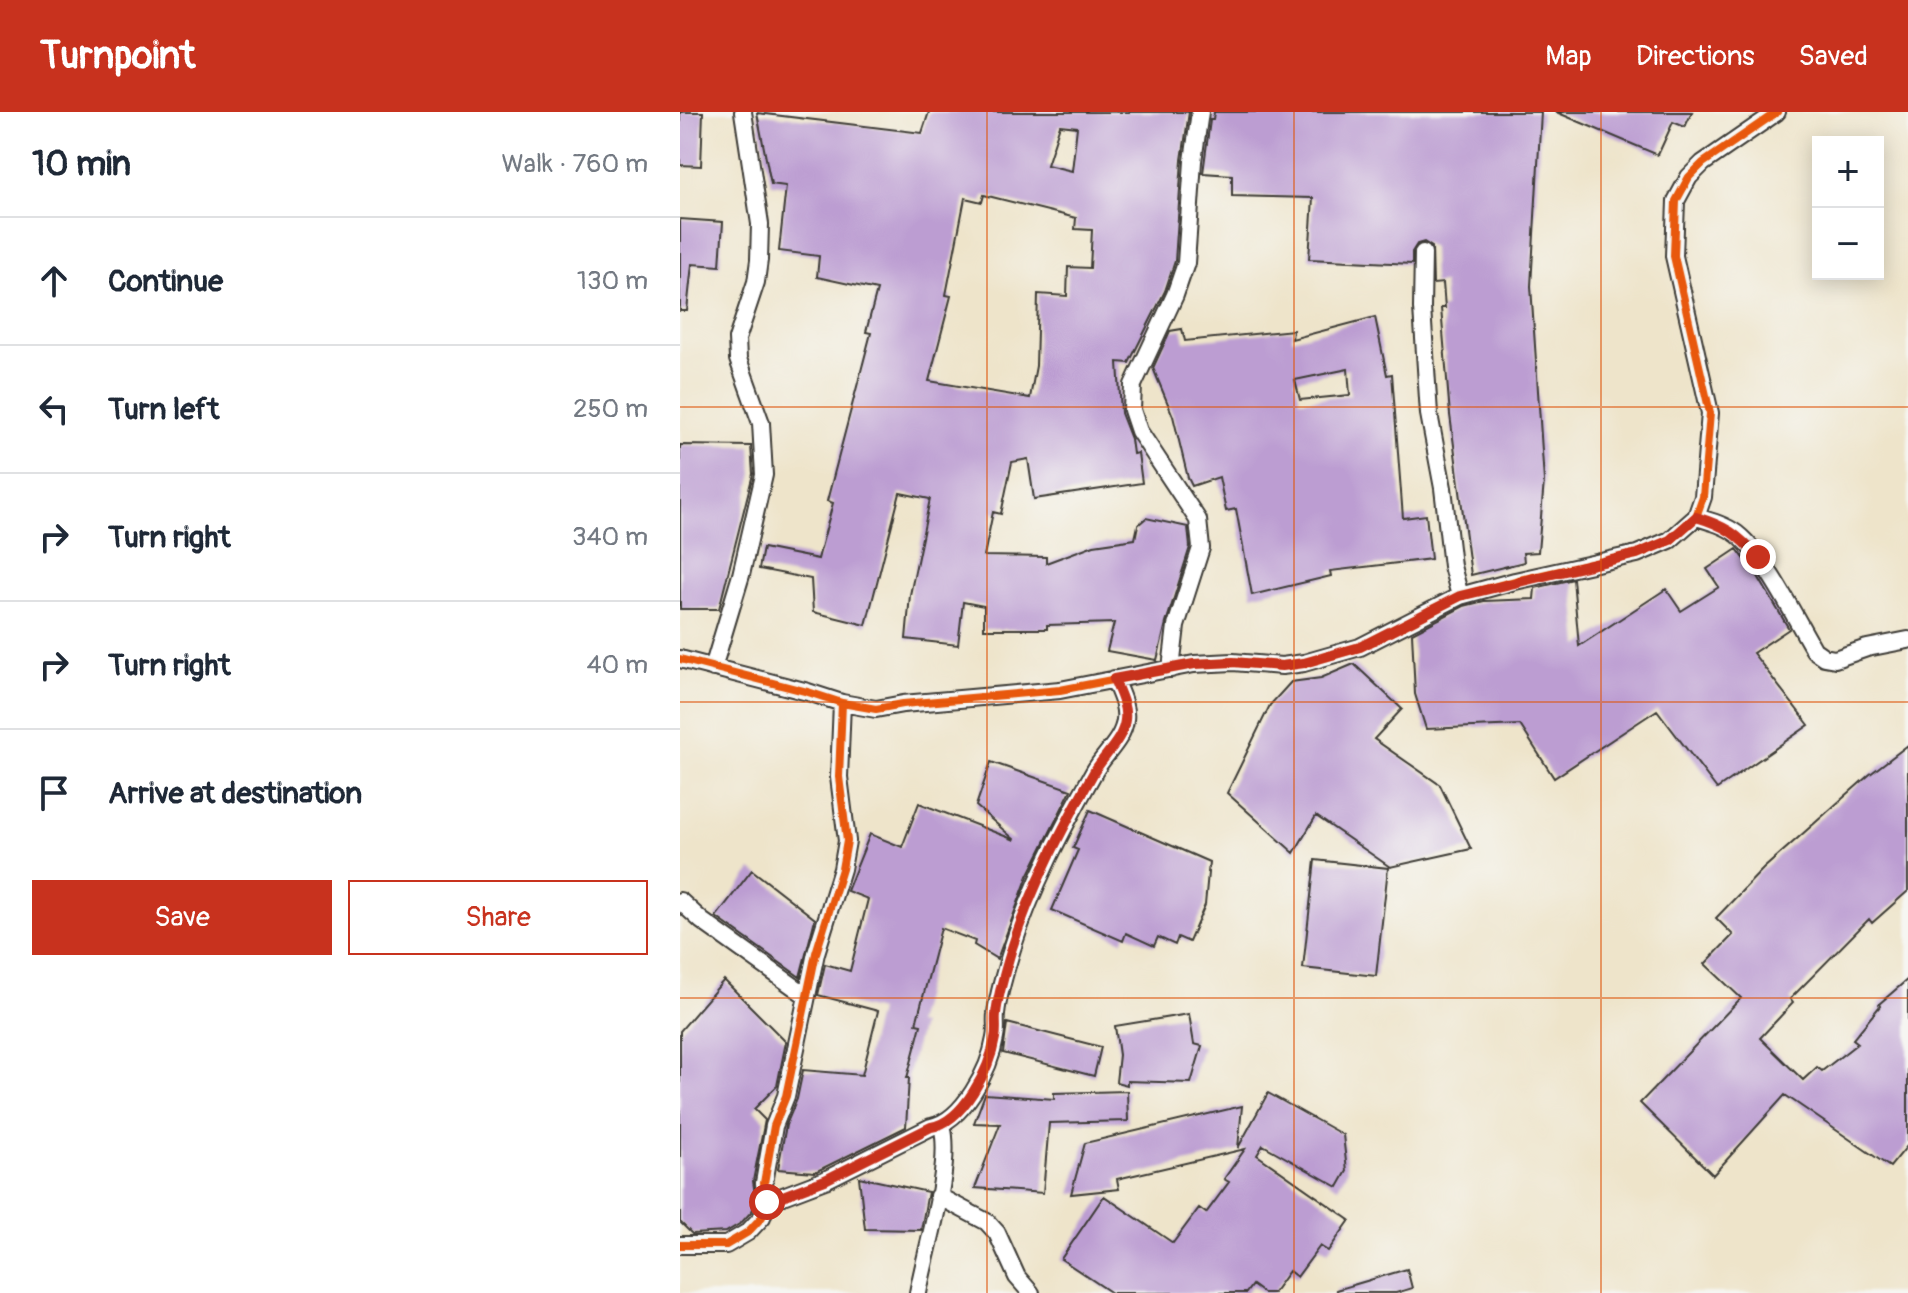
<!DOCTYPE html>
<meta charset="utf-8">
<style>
:root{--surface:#fff;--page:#f6f6f7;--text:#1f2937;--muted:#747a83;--line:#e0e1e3;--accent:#c8321e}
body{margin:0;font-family:Pangolin,sans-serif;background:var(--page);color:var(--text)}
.controls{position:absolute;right:24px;top:24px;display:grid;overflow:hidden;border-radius:0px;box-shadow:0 4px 20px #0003}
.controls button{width:72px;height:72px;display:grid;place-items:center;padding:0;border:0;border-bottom:2px solid var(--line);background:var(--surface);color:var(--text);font:40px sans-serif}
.stop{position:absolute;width:24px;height:24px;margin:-18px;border:6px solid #c8321e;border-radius:50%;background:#fff}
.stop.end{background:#c8321e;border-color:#fff;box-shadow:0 2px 8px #0008}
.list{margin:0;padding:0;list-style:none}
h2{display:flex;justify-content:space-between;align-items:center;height:104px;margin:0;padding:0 32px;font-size:34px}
h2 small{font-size:26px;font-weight:400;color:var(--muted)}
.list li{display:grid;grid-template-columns:52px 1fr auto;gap:24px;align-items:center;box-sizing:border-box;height:128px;padding:0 32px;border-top:2px solid var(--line)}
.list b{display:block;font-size:30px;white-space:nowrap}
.list em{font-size:26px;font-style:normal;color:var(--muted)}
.actions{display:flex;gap:16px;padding:24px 32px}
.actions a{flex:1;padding:18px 0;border:2px solid var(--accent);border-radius:0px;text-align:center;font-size:28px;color:var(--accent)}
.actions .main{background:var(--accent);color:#fff}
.icon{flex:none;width:44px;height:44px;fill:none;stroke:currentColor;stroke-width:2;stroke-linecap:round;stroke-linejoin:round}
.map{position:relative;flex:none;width:1228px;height:1181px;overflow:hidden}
header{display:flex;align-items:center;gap:48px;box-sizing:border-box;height:112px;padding:0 40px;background:var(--accent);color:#fff}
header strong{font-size:38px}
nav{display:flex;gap:44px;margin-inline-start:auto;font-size:28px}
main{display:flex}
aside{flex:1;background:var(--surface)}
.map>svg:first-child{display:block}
.building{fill:#bc9dd2;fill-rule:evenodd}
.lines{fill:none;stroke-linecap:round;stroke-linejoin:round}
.minor-casing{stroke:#3c3a36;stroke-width:20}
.minor{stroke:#fff;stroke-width:16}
.cycleway-casing{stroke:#f6f6f2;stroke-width:13}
.cycleway{stroke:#e8590c;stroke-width:8}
.route{stroke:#c8321e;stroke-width:10}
.grid{fill:none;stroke:#de560d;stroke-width:2;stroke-opacity:0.55}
</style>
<header>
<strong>Turnpoint</strong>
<nav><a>Map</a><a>Directions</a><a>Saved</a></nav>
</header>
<main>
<aside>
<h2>10 min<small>Walk · 760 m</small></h2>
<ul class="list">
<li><svg class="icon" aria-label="ahead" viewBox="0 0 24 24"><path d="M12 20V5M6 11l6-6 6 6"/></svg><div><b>Continue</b></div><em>130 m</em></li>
<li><svg class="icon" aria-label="left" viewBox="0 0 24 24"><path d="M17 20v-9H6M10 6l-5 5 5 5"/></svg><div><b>Turn left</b></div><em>250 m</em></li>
<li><svg class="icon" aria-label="right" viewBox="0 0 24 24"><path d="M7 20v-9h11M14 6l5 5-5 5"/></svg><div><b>Turn right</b></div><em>340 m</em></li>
<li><svg class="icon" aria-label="right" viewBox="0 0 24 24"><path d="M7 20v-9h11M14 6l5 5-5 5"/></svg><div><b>Turn right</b></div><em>40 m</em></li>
<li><svg class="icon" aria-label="arrive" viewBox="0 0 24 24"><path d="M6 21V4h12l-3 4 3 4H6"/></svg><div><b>Arrive at destination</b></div></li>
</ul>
<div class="actions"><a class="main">Save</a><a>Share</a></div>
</aside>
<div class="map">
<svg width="1228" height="1181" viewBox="0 0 1228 1181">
<rect width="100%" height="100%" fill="#f6f6f2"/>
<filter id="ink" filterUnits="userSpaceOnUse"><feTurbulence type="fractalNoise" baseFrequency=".0125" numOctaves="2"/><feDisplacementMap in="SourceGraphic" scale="16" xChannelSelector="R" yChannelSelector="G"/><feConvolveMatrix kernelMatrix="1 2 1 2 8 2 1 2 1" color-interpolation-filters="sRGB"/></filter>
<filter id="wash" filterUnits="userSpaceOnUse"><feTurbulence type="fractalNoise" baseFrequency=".006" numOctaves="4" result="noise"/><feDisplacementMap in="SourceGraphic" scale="32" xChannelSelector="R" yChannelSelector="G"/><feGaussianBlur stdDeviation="1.8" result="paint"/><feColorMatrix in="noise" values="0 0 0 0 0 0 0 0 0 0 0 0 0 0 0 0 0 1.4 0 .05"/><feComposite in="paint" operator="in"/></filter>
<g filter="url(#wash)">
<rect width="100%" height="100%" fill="#eee4ca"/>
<g id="blocks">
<path class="building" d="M0,0H23L21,54L0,53Z
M249,0H509L502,48L495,149L485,179L449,251L438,250L441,301L451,327L453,342L458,341L462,371L354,387L348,347L332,350L321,402L313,400L304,444L366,445V451L414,433L455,427L458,413L466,406L508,415L510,435L486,511L477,548L427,539L434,511L367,513V517H304V494L283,490L278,533L226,527L230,483L250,387L220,381L186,513L133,500L131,467L79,457L83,436L138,447L153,391L147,389L191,221L186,220L197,178L137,165L139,144L99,139L106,74L91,72L77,1L242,21ZM380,13L397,15L392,59L367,53ZM304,83L396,106L395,117L412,118L410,156L388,155L387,184L358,182L356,254L350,286L249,269L271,184L266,183L285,86L302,90Z
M534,0H861L851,174L864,369L858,440L843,441L844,450L791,463L770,303L761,196H765L763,171L753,172L752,135L744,130L737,132L732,140V152L629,147L633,86L552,84V63L523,61L530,8H533Z
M876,0H1012L1005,15L993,10L978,43Z
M0,107L43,110L40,154L12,152L7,199H0Z
M695,205L707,263L712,262L723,406L746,403L751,447L650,459L651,464L572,483L556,397L546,399L539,365L512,374L508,366L493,304L473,256L490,219L502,217L505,229L613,218L612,227ZM668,257L670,283L620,288L615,268Z
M0,333L71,334L73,362L39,497H0Z
M1057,437L1079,466L1109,517L1073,541L1129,613L1037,677L977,598L874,666L840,613L746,617L735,582L732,521L784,494L804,489L854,487L855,476L893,467L899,534L986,477L1001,499L1039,475L1027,457Z
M674,552L722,597L694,627L760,673L791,737L710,755L636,704L614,741L547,681L590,593L611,570L641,566Z
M1228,633V779L1192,811L1189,807L1110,887L1113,891L1080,926L1123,968L1137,955L1142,959L1178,931L1173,927L1200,894L1199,892L1228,867V1033L1210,1055L1105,983L1033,1063L960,991L1061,886L1025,852L1053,823L1036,806L1083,757L1189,663Z
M311,650L391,678L348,764L317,847L294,833L295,829L261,816L236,912L241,913L227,966H229L226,1015L135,1060L98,1057L106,1013L117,987L123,958L182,963L198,899L138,883L145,852L170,859L188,787L167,779L190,722L222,735L239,691L335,728L296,694Z
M410,698L529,750L525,793L509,830L498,825L495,833L478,825L474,834L446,821L443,829L372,798L398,738L393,736Z
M635,748L708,756L696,864L623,856Z
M72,758L135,807L120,865L36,805Z
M44,868L106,930L97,974L74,997L85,1008L73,1069L76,1089L72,1099L61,1111L46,1120L12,1122L0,1110V919Z
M509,902L514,932L522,934L511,971L447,969V973L436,970L439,943L435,914Z
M327,911L421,935L414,964L323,941Z
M447,979L448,1009L369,1011L363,1081L295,1076L320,1012L294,1011L305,982L374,987V981Z
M588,981L663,1023L667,1059L658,1075L583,1033L577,1043L670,1108L648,1139L640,1134L617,1165L609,1159L593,1181H583L572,1173L566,1181H432L381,1147L424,1084L493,1131L519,1096L526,1101L549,1070L544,1067L565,1037L437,1067L439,1077L391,1082L405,1031L562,994L558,1036Z
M179,1065L248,1080L241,1118L185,1117Z
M727,1157L732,1176L716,1181H657L656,1178Z"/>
</g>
</g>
<g filter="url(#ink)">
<use href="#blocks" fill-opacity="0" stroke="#3c3a36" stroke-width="2"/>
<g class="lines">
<g class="minor-casing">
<path id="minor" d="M743,141L742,196L749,302L763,376L772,454L780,484
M1016,405C1030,409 1045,413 1057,422C1085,444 1115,506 1134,538L1144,545L1155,547L1187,536L1228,528
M0,547L128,580L162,591L196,597L223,592L380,578L514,552L553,550L602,554L624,551L680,535L780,484L835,469L957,442L990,428L1016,405L1023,385L1030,301L994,144L996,89L1009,65L1023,51L1097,0
M33,556L61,463L84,363L81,311L58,247L57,227L76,170L79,148L80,112L63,0
M491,557L496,514L521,436L518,408L459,319L452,298L453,273L495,183L506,151L513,49L520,0
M0,789L22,809L127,884
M258,1084L307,1110L317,1121L337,1165L351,1181
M87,1090L145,1068L251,1015C283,1009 310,957 315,926C317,918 315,910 316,902C318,881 326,857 332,837C351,776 383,715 414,660C423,643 443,628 445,608C447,594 439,580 434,567
M0,1133H46L68,1120L82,1105L87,1090L84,1071L94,1014L106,984L136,841L162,757L167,729L159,665L162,591
M238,1181C246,1136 273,1055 262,1013"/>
</g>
<use href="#minor" class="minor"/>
<g class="cycleway-casing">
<path id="cycleway" d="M0,547L128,580L162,591L196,597L223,592L380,578L514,552L553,550L602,554L624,551L680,535L780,484L835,469L957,442L990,428L1016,405L1023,385L1030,301L994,144L996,89L1009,65L1023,51L1097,0
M0,1133H46L68,1120L82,1105L87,1090L84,1071L94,1014L106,984L136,841L162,757L167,729L159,665L162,591"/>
</g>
<use href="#cycleway" class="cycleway"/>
</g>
</g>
<g class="lines" filter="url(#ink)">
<path class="route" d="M87,1090L145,1068L251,1015C283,1010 310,957 315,926C317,918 315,910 316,902C318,881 326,857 332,836C351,776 383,715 414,660C424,643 443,628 445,608C447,594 439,580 434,567L514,552L553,550L602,554L624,551L680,535L780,484L957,442L990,428L1016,405C1046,414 1057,422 1078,445"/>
</g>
<path class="grid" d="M307,0V1181M614,0V1181M921,0V1181M0,295H1228M0,590H1228M0,886H1228"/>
</svg>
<div class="controls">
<button>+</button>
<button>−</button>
</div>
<div class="stop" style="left:87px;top:1090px"></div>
<div class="stop end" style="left:1078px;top:445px"></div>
</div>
</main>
